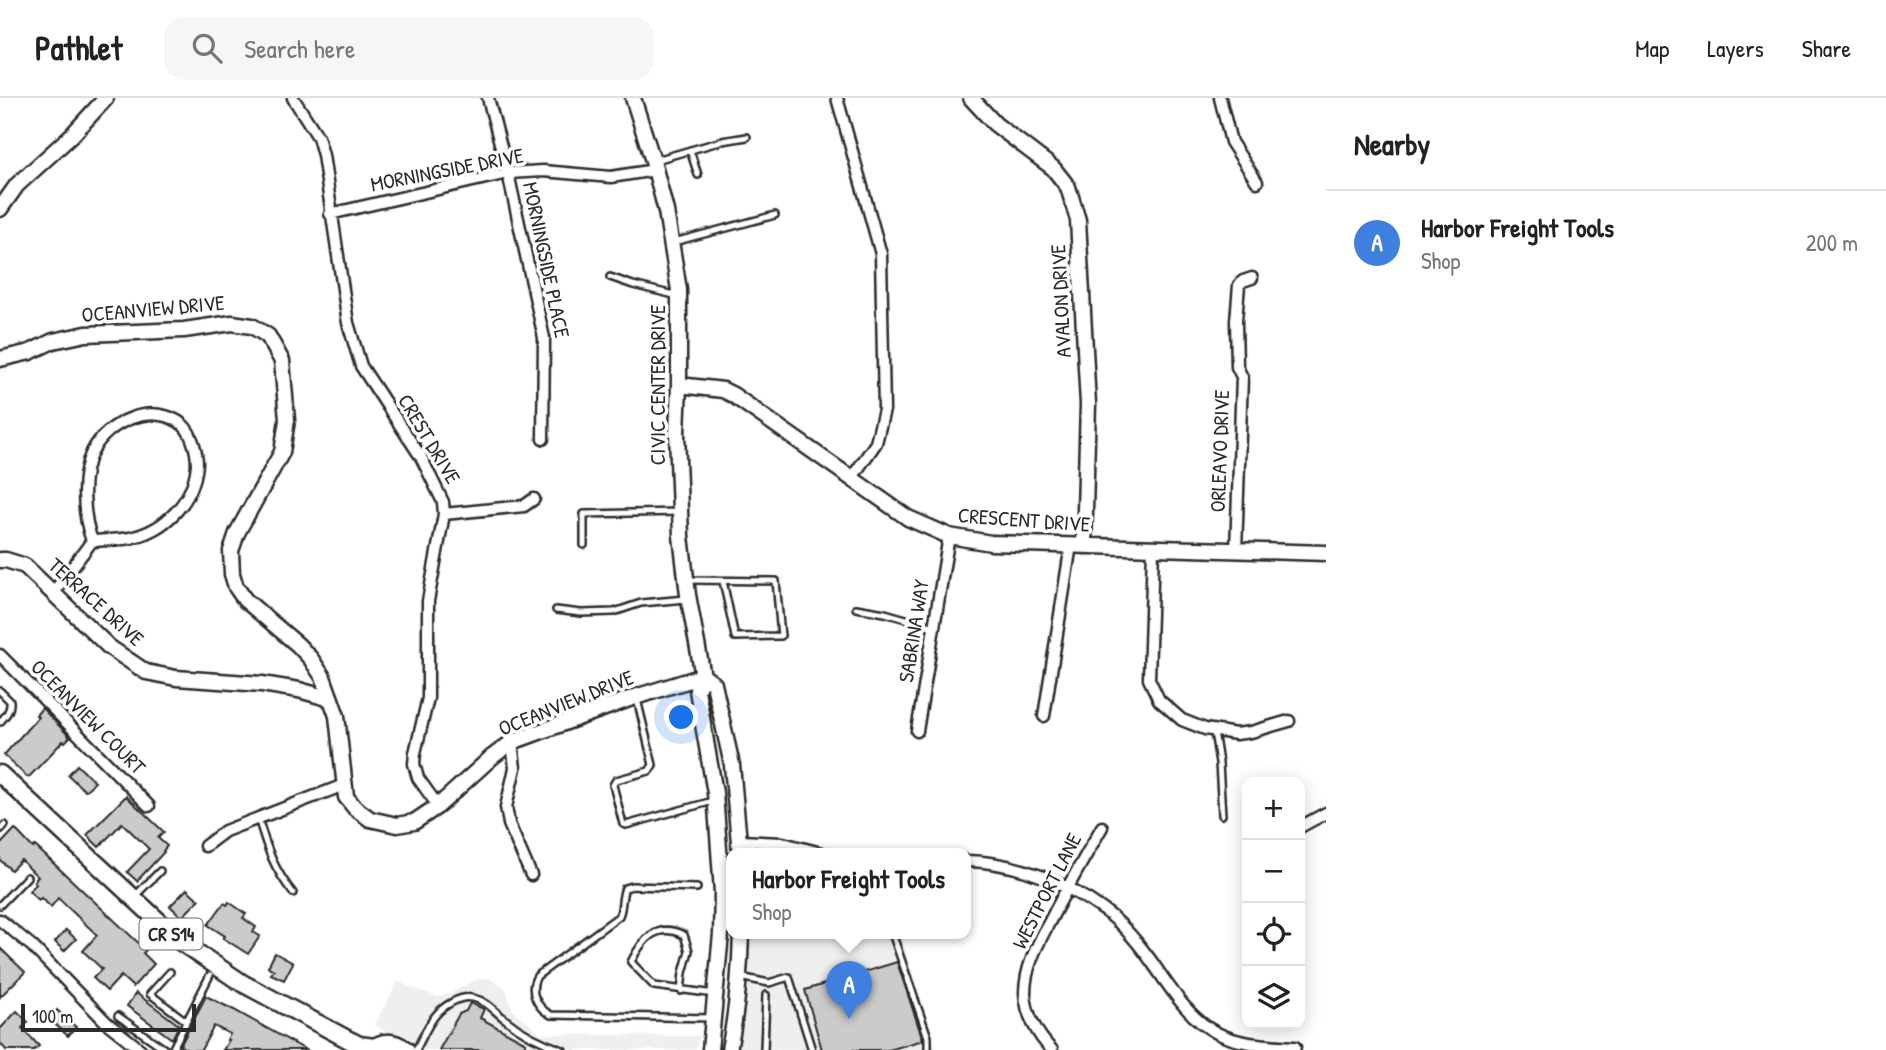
<!DOCTYPE html>
<meta charset="utf-8">
<style>
:root{--surface:#fff;--page:#f6f6f6;--text:#222;--muted:#767676;--line:#e0e0e0;--accent:#1f6fb2}
body{margin:0;font-family:"Patrick Hand",sans-serif;background:var(--page);color:var(--text)}
.controls{position:absolute;right:21px;bottom:21px;display:grid;overflow:hidden;border-radius:14px;box-shadow:0 4px 18px #0003}
.controls button{width:63px;height:63px;display:grid;place-items:center;padding:0;border:0;border-bottom:2px solid var(--line);background:var(--surface);color:var(--text);font:35px sans-serif}
.scale{position:absolute;left:21px;bottom:18px;width:175px;box-sizing:border-box;padding-left:7px;border:4px solid #2b2b2b;border-top:0;font-size:19px;line-height:24px;white-space:nowrap;color:#2b2b2b;-webkit-text-stroke:5px #fff;paint-order:stroke}
.you{position:absolute;left:682px;top:620px;width:24px;height:24px;margin:-18px;border:5px solid #fff;border-radius:50%;background:#1a73e8;box-shadow:0 0 0 10px #1a73e833}
.badge{display:grid;place-items:center;width:46px;height:46px;border-radius:50%;background:var(--accent);color:#fff;font-size:23px;font-weight:700}
.pin{position:absolute;translate:-50% -58px;filter:drop-shadow(0 2px 4px #0008)}
.pin::after{content:'';position:absolute;top:37px;width:24px;height:21px;background:inherit;clip-path:polygon(0 0,100% 0,50% 100%)}
.popup{position:absolute;left:726px;top:750px;width:245px;height:91px;box-sizing:border-box;display:grid;place-content:center;border-radius:14px;background:var(--surface);filter:drop-shadow(0 2px 5px #0005);font-size:23px;white-space:nowrap;color:var(--muted)}
.popup b{font-size:26px;color:var(--text)}
.popup::after{content:'';position:absolute;left:50%;top:100%;margin-left:-14px;border:14px solid transparent;border-top-color:var(--surface)}
.list{margin:0;padding:0;list-style:none}
h2{display:flex;justify-content:space-between;align-items:center;height:91px;margin:0;padding:0 28px;font-size:30px}
h2 small{font-size:23px;font-weight:400;color:var(--muted)}
.list li{display:grid;grid-template-columns:46px 1fr auto;gap:21px;align-items:center;box-sizing:border-box;height:105px;padding:0 28px;border-top:2px solid var(--line)}
.list b{display:block;font-size:26px;white-space:nowrap}
.list p{margin:0;font-size:23px;white-space:nowrap;color:var(--muted)}
.list em{font-size:23px;font-style:normal;color:var(--muted)}
.icon{flex:none;width:38px;height:38px;fill:none;stroke:currentColor;stroke-width:2;stroke-linecap:round;stroke-linejoin:round}
.map{position:relative;flex:none;width:1326px;height:952px;overflow:hidden}
header{display:flex;align-items:center;gap:42px;box-sizing:border-box;height:98px;padding:0 35px;background:var(--surface);border-bottom:2px solid var(--line)}
header strong{font-size:33px}
nav{display:flex;gap:38px;margin-inline-start:auto;font-size:24px}
.search{width:490px;height:63px;background:var(--page);display:flex;align-items:center;gap:18px;box-sizing:border-box;padding:0 24px;border-radius:21px;color:var(--muted);font-size:26px}
main{display:flex}
aside{flex:1;background:var(--surface)}
.map>svg:first-child{display:block}
.built{fill:#efefef}
.building{fill:#cbcbcb;stroke:#2b2b2b;stroke-width:2}
.lines{fill:none;stroke-linecap:round;stroke-linejoin:round}
.lane-casing{stroke:#2b2b2b;stroke-width:10}
.street-casing{stroke:#2b2b2b;stroke-width:15}
.secondary-casing{stroke:#2b2b2b;stroke-width:19}
.primary-casing{stroke:#2b2b2b;stroke-width:21}
.lane{stroke:#fff;stroke-width:5}
.street{stroke:#fff;stroke-width:10}
.secondary{stroke:#fff;stroke-width:14}
.primary{stroke:#fff;stroke-width:16}
.labels{text-anchor:middle;stroke-width:7;stroke-linejoin:round;paint-order:stroke}
.shield{fill:#fff;stroke:#6b6b6b;stroke-width:2}
.shield-label{font-size:19px;font-weight:bold;fill:#2b2b2b}
.street-label{font-size:21px;fill:#2b2b2b;stroke:#fff}
</style>
<header>
<strong>Pathlet</strong>
<div class="search"><svg class="icon" aria-label="search" viewBox="0 0 24 24"><circle cx="10" cy="10" r="6"/><path d="M15 15l6 6"/></svg>Search here</div>
<nav><a>Map</a><a>Layers</a><a>Share</a></nav>
</header>
<main>
<div class="map">
<svg width="1326" height="952" viewBox="0 0 1326 952">
<rect width="100%" height="100%" fill="#fff"/>
<filter id="ink" filterUnits="userSpaceOnUse"><feTurbulence type="fractalNoise" baseFrequency=".0143" numOctaves="2"/><feDisplacementMap in="SourceGraphic" scale="14" xChannelSelector="R" yChannelSelector="G"/><feConvolveMatrix kernelMatrix="1 2 1 2 8 2 1 2 1" color-interpolation-filters="sRGB"/></filter>
<g filter="url(#ink)">
<path class="built" d="M750,835H900L936,952H739Z
M489,880L506,891L512,911L541,936L700,938L695,952H413L400,941L374,927L398,884L437,899L450,896L476,882Z"/>
<path class="building" d="M42,610L70,639L65,644L63,643L30,678L27,679L4,657L38,619L36,617Z
M77,667L95,684L85,693L68,677Z
M126,698L164,734L158,740L167,748L163,753L164,754L137,783L127,774L149,751L122,725L99,749L87,737Z
M15,731L33,750L35,748L146,852L143,855L154,866L133,889L121,878L107,893L93,880L102,871L83,853L97,837L58,800L51,809L41,800L39,802L29,793L36,786L34,783L38,779L21,762L11,772L0,762V747Z
M187,791L199,802L182,819L170,808Z
M229,804L246,816L243,820L256,829L253,834L260,838L248,856L223,840L225,838L208,827L224,805L227,807Z
M66,832L76,841L64,853L55,844Z
M0,850L25,874L0,899Z
M275,855L293,865L284,882L271,876L274,872L268,869Z
M897,864L923,942L889,952H822L805,892Z
M136,895L179,927L172,941L127,908Z
M206,898L234,912L306,952H223L229,942H227L230,936L214,928L201,952H188L180,948Z
M470,905L484,911L480,920L526,945L522,952H439L459,916L466,913Z
M57,912L76,929L68,938L49,921Z
M17,913L28,924L22,930L39,948L34,952H6L0,945V931Z"/>
<g class="lines">
<g class="lane-casing">
<path id="lane" d="M690,52L698,77
M656,62L722,43L747,39
M674,144L775,117
M610,179L633,187L678,198
M584,447V416L680,414
M689,482L776,483L781,538L735,539L723,483
M856,510L885,515L934,529
M556,512L581,515L614,514L641,505L686,501
M0,593L10,603C11,612 6,617 0,624
M637,601L653,667L649,673L616,682L613,687L623,726L626,727L713,703
M1214,633L1219,665L1222,717
M258,720C267,750 273,770 293,795
M0,732L5,727
M697,790L632,788L625,790C621,799 623,809 619,818L537,878C528,893 537,910 551,917L713,920
M135,798L160,773
M0,807L27,779
M892,835L928,939V952
M170,874L150,896L186,923
M740,879L769,885L789,879L812,952
M681,893L683,875L689,853L684,837C657,824 643,840 631,864L654,888L715,896
M118,918L166,952
M172,952L210,877
M416,952C422,941 427,928 435,918C443,908 460,897 473,900C487,903 494,913 505,921C522,935 542,945 563,952
M764,952L766,897"/>
</g>
<g class="street-casing">
<path id="street" d="M293,0L318,39L323,57L348,225L361,268L421,359L443,404L444,416L428,503V600L415,655L414,666L418,680L438,708
M488,0L508,75L544,240L543,341
M837,0L881,156L884,312L876,345L851,381
M1220,0L1231,44L1257,84
M330,116L508,75L543,73L611,79L655,72
M444,416L524,408L534,401
M1153,450L1149,581L1159,602L1182,622L1205,631L1236,636L1251,634L1289,623
M1236,453L1242,279L1237,269L1236,223L1239,187L1243,183L1252,180
M53,495L92,443C105,442 118,442 130,440C166,432 194,403 197,366C197,354 192,335 183,327C154,303 107,323 92,354C80,378 83,418 92,443
M0,557L149,708
M1044,618L1071,447
M917,633L949,438
M512,644L515,670L506,709L509,726L531,777
M1300,729L1326,715
M740,743L783,745L821,755
M205,748L225,733L344,687
M966,763C1016,764 1065,784 1105,813C1120,824 1138,845 1149,860C1168,886 1187,920 1217,935C1241,947 1269,947 1295,949
M0,822L32,848L107,925L141,952
M1052,952C1037,937 1026,916 1025,895C1025,867 1040,842 1052,819C1068,788 1085,759 1102,729"/>
</g>
<g class="secondary-casing">
<path id="secondary" d="M633,0L653,63L666,113L679,192V287L677,335L681,438L688,497L703,578L697,592L715,695L722,794L721,836L710,952
M971,0L995,26L1053,70L1068,89L1078,122L1088,306L1084,448
M0,111L17,87L72,37L106,0
M0,261L30,254L53,243L86,236L184,232L232,225L252,228L268,238L282,263L287,322L282,354L237,435L231,453L232,476L236,489L245,502L298,547L311,561L323,579L337,618L346,699L355,710L370,721L397,727L414,724L438,708L492,659L512,644L632,600L703,578
M679,287L723,292L733,297L908,420L949,438L991,445L1326,455
M0,462H6L25,468L109,549L146,574L176,580L262,586L299,592L331,601
M703,578L714,586L732,667L740,755
M729,952C737,913 740,875 741,835"/>
</g>
<g class="primary-casing">
<path id="primary" d="M0,676L181,844L242,885L351,943L359,947L374,949
M371,952C383,942 394,943 406,952"/>
</g>
<use href="#lane" class="lane"/>
<use href="#street" class="street"/>
<use href="#secondary" class="secondary"/>
<use href="#primary" class="primary"/>
</g>
</g>
<g class="labels">
<rect class="shield" x="139.5" y="820.5" width="63" height="31" rx="5"/>
<g class="shield-label">
<text x="171" y="843">CR S14</text>
</g>
<g class="street-label">
<text transform="translate(447 72) rotate(-11)" y="7">MORNINGSIDE DRIVE</text>
<text transform="translate(546 162) rotate(78)" y="7">MORNINGSIDE PLACE</text>
<text transform="translate(1061 203) rotate(-93)" y="7">AVALON DRIVE</text>
<text transform="translate(153 211) rotate(-5)" y="7">OCEANVIEW DRIVE</text>
<text transform="translate(658 287) rotate(-90)" y="7">CIVIC CENTER DRIVE</text>
<text transform="translate(429 341) rotate(59)" y="7">CREST DRIVE</text>
<text transform="translate(1220 353) rotate(-88)" y="7">ORLEAVO DRIVE</text>
<text transform="translate(1024 422) rotate(4)" y="7">CRESCENT DRIVE</text>
<text transform="translate(96 504) rotate(42)" y="7">TERRACE DRIVE</text>
<text transform="translate(914 533) rotate(-81)" y="7">SABRINA WAY</text>
<text transform="translate(566 605) rotate(-22)" y="7">OCEANVIEW DRIVE</text>
<text transform="translate(88 619) rotate(45)" y="7">OCEANVIEW COURT</text>
<text transform="translate(1047 793) rotate(-63)" y="7">WESTPORT LANE</text>
</g>
</g>
</svg>
<div class="controls">
<button>+</button>
<button>−</button>
<button><svg class="icon" aria-label="locate" viewBox="0 0 24 24"><circle cx="12" cy="12" r="6"/><path d="M12 2v4M12 18v4M2 12h4M18 12h4"/></svg></button>
<button><svg class="icon" aria-label="layers" viewBox="0 0 24 24"><path d="M12 4l9 5-9 5-9-5zM3 14l9 5 9-5"/></svg></button>
</div>
<div class="scale">100 m</div>
<div class="you"></div>
<div class="pin badge" style="left:849px;top:921px;background:#3f7fe0">A</div>
<div class="popup"><b>Harbor Freight Tools</b>Shop</div>
</div>
<aside>
<h2>Nearby<small></small></h2>
<ul class="list">
<li><span class="badge" style="background:#3f7fe0">A</span><div><b>Harbor Freight Tools</b><p>Shop</p></div><em>200 m</em></li>
</ul>
</aside>
</main>
